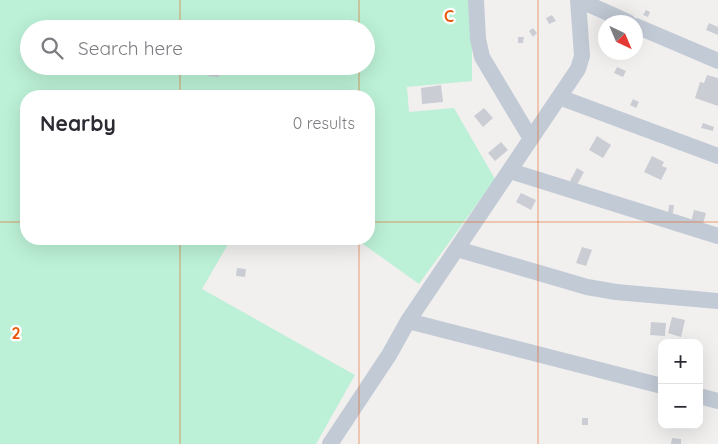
<!DOCTYPE html>
<meta charset="utf-8">
<style>
:root{--surface:#fff;--page:#f2f2f3;--text:#2b2b33;--muted:#7c7c81;--line:#e1e1e2}
body{margin:0;font-family:Quicksand,sans-serif;background:var(--page);color:var(--text)}
.controls{position:absolute;right:15px;bottom:15px;display:grid;overflow:hidden;border-radius:10px;box-shadow:0 5px 20px #0002}
.controls button{width:45px;height:45px;display:grid;place-items:center;padding:0;border:0;border-bottom:1px solid var(--line);background:var(--surface);color:var(--text);font:25px sans-serif}
.compass{position:absolute;left:598px;top:15px;width:45px;height:45px;border-radius:50%;background:var(--surface);box-shadow:0 5px 20px #0002;rotate:136deg}
.list{margin:0;padding:0;list-style:none}
h2{display:flex;justify-content:space-between;align-items:center;height:65px;margin:0;padding:0 20px;font-size:21px}
h2 small{font-size:16px;font-weight:400;color:var(--muted)}
.icon{flex:none;width:28px;height:28px;fill:none;stroke:currentColor;stroke-width:2;stroke-linecap:round;stroke-linejoin:round}
.map{position:relative;flex:none;width:718px;height:444px;overflow:hidden}
.search{position:absolute;background:var(--surface);box-shadow:0 5px 20px #0002;left:20px;top:20px;width:355px;height:55px;display:flex;align-items:center;gap:12px;box-sizing:border-box;padding:0 18px;border-radius:28px;color:var(--muted);font-size:19px}
.panel{position:absolute;background:var(--surface);box-shadow:0 5px 20px #0002;left:20px;top:90px;width:355px;height:155px;border-radius:20px}
.map>svg:first-child{display:block}
.green{fill:#bcf1d7;fill-rule:evenodd}
.building{fill:#cbcdd5}
.lines{fill:none;stroke-linecap:round;stroke-linejoin:round}
.minor{stroke:#c2cad5;stroke-width:16}
.grid{fill:none;stroke:#e8590c;stroke-width:1;stroke-opacity:0.55}
.grid-label{font-size:16px;text-anchor:middle;font-weight:bold;fill:#e8590c;stroke:#fff;stroke-width:4.5;stroke-linejoin:round;paint-order:stroke}
</style>
<div class="map">
<svg width="718" height="444" viewBox="0 0 718 444">
<rect width="100%" height="100%" fill="#f2efef"/>
<path class="green" d="M0,0H472V81L407,87L409,112L454,108L495,179L419,284L356,239H369V96H26V239H231L202,289L355,375L316,444H0ZM29,29H366V66H29Z"/>
<path class="building" d="M646,10L650,12L648,17L643,15Z
M552,15L556,21L549,24L546,18Z
M709,23L718,27V35L706,30Z
M533,28L537,33L533,37L529,31Z
M518,37H524L523,43H518Z
M209,67H220L219,77L208,76Z
M617,67L626,71L623,77L614,73Z
M707,75L718,78V106L695,98L700,82L704,83Z
M441,85L443,102L422,104L421,88Z
M633,99L639,102L636,108L630,105Z
M484,108L493,118L483,127L474,116Z
M703,123L714,127L713,131L701,128Z
M597,136L611,145L603,158L589,150Z
M501,142L508,150L495,161L488,153Z
M652,156L664,162L662,166L667,168L661,180L644,172Z
M577,168L584,172L577,185L570,181Z
M521,193L536,200L531,210L516,202Z
M669,205H674L673,213H668Z
M694,210L706,213L703,224L691,222Z
M582,247L592,250L586,266L576,263Z
M237,268L246,269L245,277L236,276Z
M672,317L685,320L681,337L668,333Z
M651,322L666,323L665,336L650,335Z
M582,418H588V425H582Z
M672,438L681,439V444H671Z"/>
<g class="lines">
<path class="minor" d="M476,0L478,39L482,57L531,139
M579,0L628,22
M636,26L718,61
M559,97L718,156
M510,171L718,236
M457,249L587,287L616,292L718,301
M408,321L662,386
M699,396L718,401
M330,444L389,355L408,321L578,69L582,56L578,0"/>
</g>
<path class="grid" d="M180,0V29M359,0V29M538,0V444M180,66V96M359,66V96M0,222H26M369,222H718M180,239V444M359,239V444"/>
<g class="grid-label">
<text x="449" y="22">C</text>
<text x="16" y="339">2</text>
</g>
</svg>
<div class="controls">
<button>+</button>
<button>−</button>
</div>
<svg class="compass" viewBox="-18 -18 36 36"><path d="M0-13l5 13h-10z" fill="#e53935"/><path d="M0 13l5-13h-10z" fill="#7c7c81"/></svg>
<div class="search"><svg class="icon" aria-label="search" viewBox="0 0 24 24"><circle cx="10" cy="10" r="6"/><path d="M15 15l6 6"/></svg>Search here</div>
<section class="panel">
<h2>Nearby<small>0 results</small></h2>
<ul class="list">
</ul>
</section>
</div>
